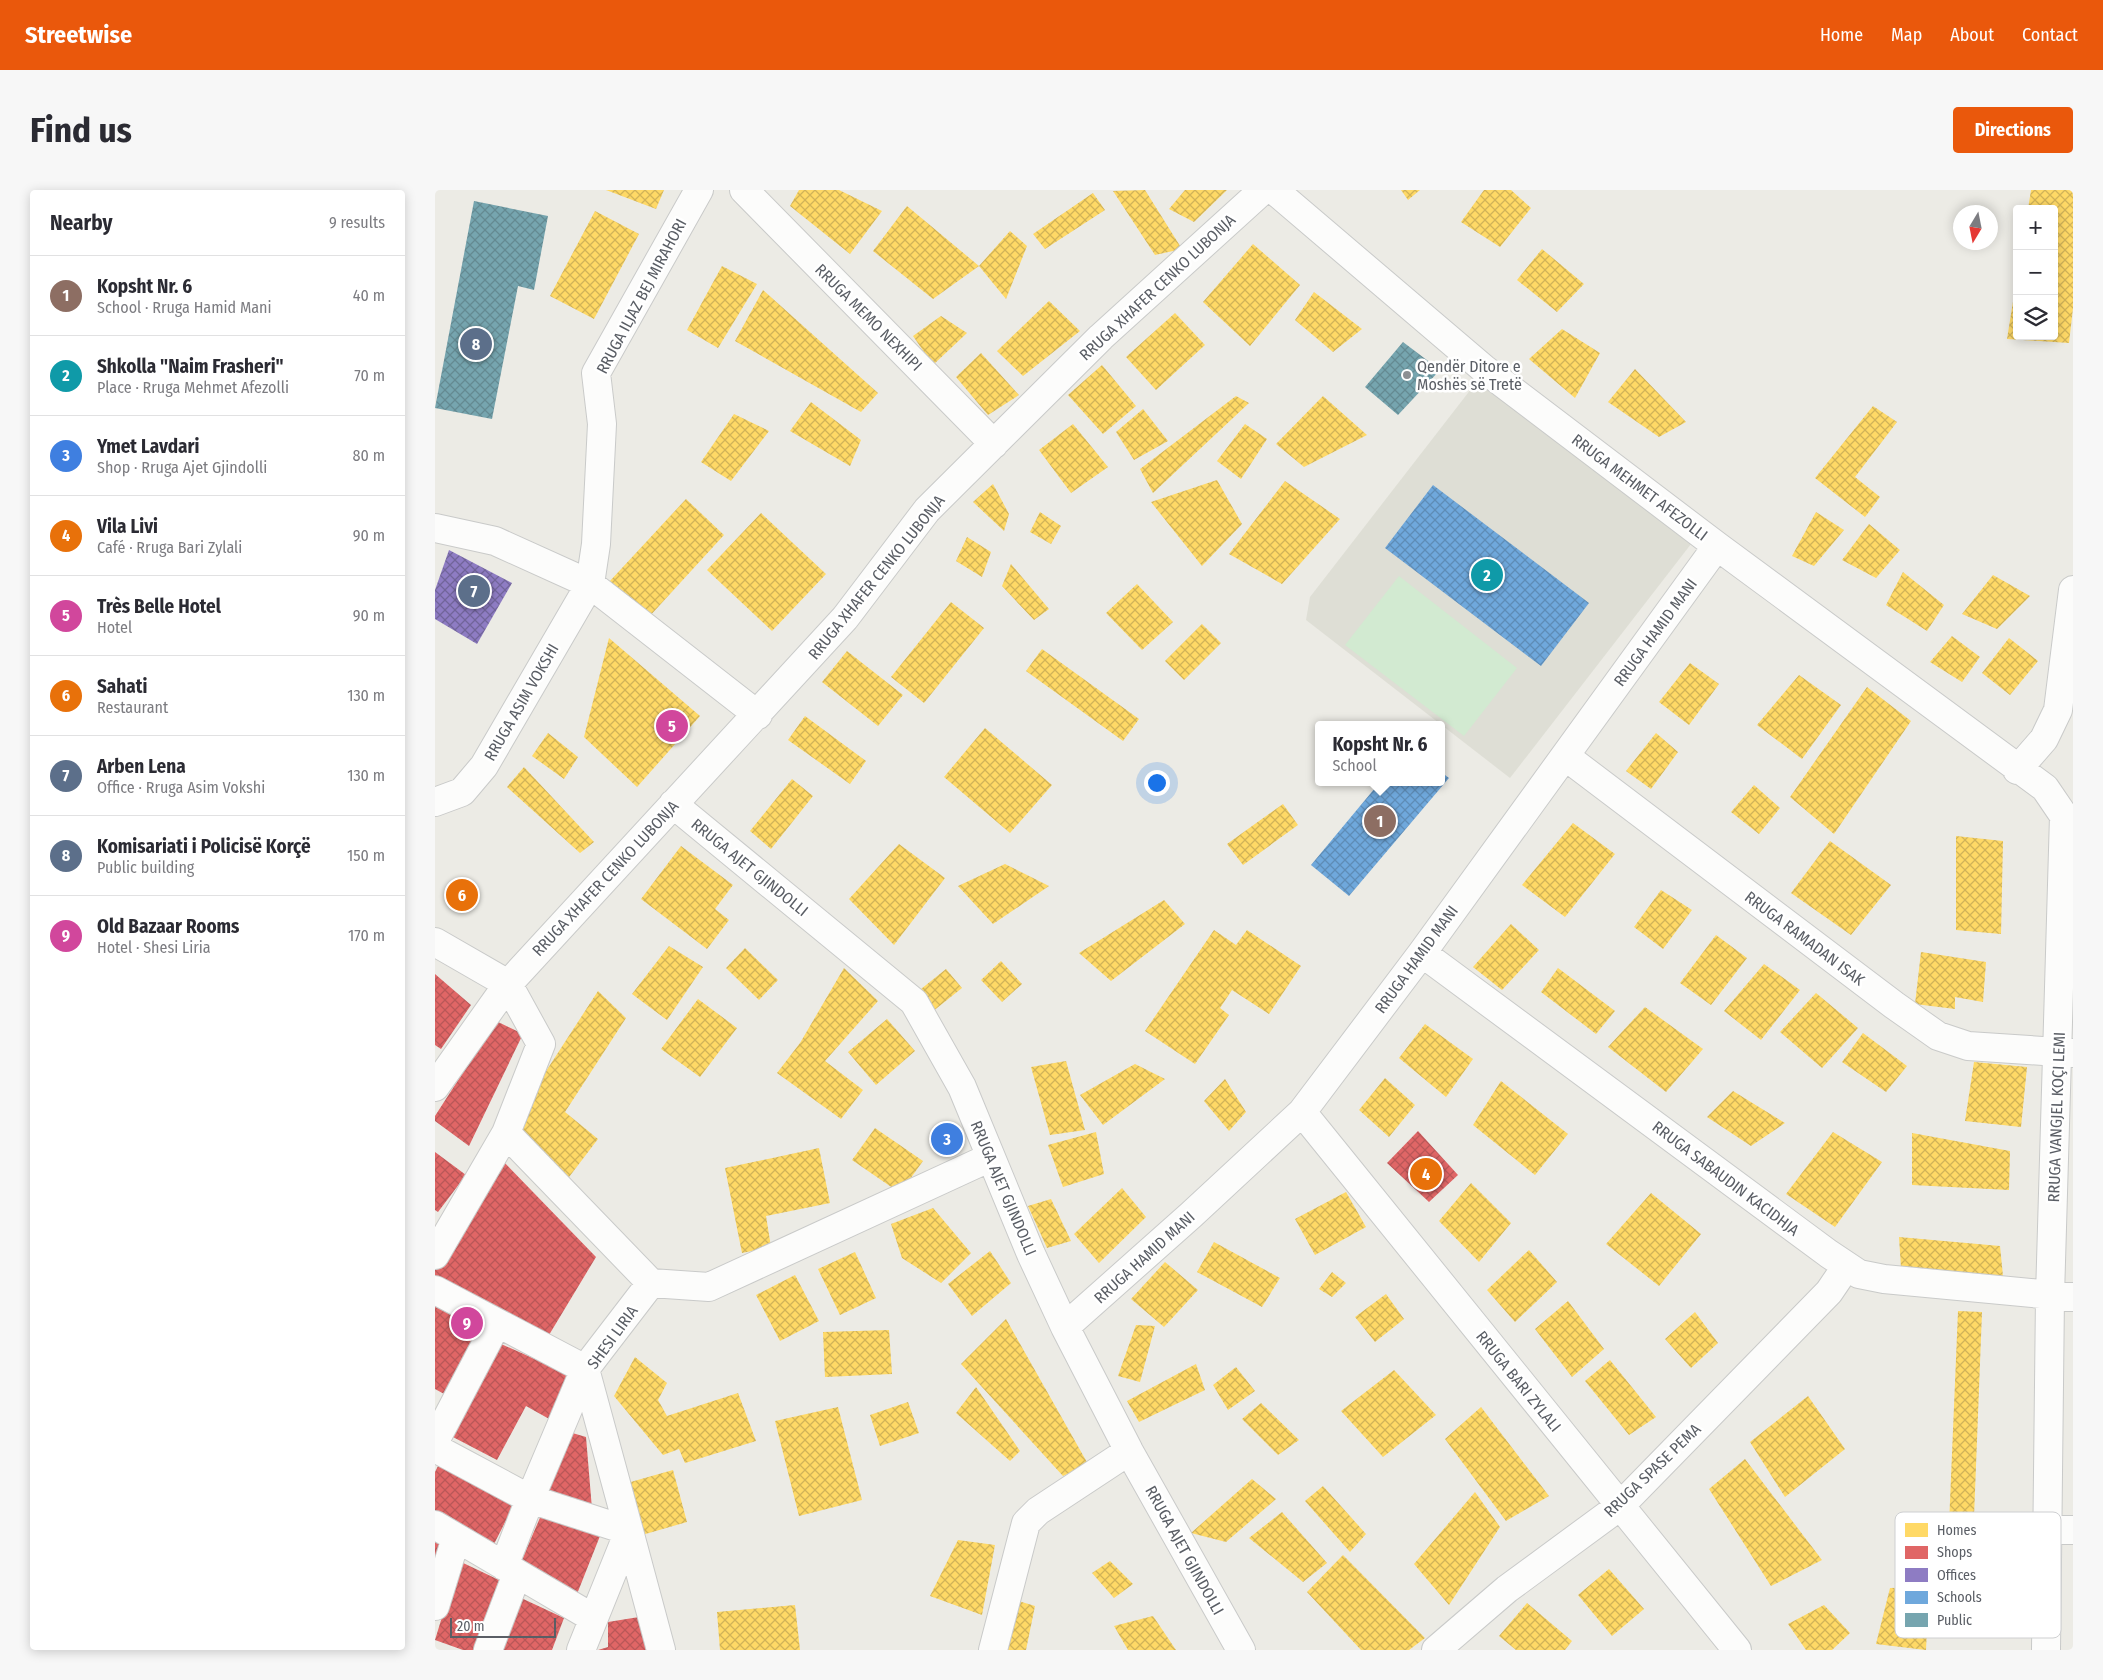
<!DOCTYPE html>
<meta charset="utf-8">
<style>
:root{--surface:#fff;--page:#f7f7f7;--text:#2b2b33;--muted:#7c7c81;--line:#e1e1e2;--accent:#ea580c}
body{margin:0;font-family:"Fira Sans Condensed",sans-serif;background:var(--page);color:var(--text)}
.controls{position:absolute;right:15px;top:15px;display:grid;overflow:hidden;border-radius:5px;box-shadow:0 2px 12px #0003}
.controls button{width:45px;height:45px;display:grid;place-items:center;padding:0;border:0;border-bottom:1px solid var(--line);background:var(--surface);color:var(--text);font:25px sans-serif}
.compass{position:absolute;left:1518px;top:15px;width:45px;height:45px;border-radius:50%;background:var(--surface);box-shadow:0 2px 12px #0003;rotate:190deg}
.scale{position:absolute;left:15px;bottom:12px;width:106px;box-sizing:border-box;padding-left:5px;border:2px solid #5a5e65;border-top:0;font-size:14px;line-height:18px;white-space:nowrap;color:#5a5e65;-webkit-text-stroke:4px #fff;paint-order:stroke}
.you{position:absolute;left:721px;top:592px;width:18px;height:18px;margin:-12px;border:4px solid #fff;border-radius:50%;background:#1a73e8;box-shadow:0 0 0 8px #1a73e833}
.badge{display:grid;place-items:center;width:32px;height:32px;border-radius:50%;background:var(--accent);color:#fff;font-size:16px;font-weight:700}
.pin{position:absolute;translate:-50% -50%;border:2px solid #fff;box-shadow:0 1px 5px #0006}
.popup{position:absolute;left:880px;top:531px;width:130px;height:65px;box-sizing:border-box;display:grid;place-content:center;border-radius:5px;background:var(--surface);filter:drop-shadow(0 1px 4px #0005);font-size:16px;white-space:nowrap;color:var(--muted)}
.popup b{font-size:19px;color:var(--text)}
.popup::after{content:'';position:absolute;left:50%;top:100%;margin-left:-10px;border:10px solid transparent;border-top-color:var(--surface)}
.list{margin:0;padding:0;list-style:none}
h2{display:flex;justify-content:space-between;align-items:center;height:65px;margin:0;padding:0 20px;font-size:21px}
h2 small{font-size:16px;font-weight:400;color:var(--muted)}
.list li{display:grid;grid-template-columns:32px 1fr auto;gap:15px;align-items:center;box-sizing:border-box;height:80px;padding:0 20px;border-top:1px solid var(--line)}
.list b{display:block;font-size:19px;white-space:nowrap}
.list p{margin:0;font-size:16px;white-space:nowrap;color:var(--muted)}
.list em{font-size:16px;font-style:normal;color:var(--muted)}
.icon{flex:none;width:28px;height:28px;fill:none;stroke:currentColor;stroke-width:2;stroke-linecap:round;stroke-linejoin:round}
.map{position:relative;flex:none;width:1638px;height:1460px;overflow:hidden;border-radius:5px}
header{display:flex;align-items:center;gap:30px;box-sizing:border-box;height:70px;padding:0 25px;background:var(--accent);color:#fff}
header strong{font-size:24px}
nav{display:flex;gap:28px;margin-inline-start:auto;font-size:18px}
.intro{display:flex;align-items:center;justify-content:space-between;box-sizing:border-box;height:120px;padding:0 30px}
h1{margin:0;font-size:35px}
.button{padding:12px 22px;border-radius:5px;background:var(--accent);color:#fff;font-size:18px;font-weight:700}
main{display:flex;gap:30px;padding:0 30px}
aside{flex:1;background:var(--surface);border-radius:5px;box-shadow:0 2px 12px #0003}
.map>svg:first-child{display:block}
.education{fill:#deded5}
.pitch{fill:#d2ead1}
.homes{fill:url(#homes-cross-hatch)}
.shops{fill:url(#shops-cross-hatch)}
.offices{fill:url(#offices-cross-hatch)}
.schools{fill:url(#schools-cross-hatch)}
.public{fill:url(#public-cross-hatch)}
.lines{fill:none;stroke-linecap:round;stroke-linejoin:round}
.minor-casing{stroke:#c9cac9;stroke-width:30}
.minor{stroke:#fcfcfb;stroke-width:28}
.poi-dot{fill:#8d8f92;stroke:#fff;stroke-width:2}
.labels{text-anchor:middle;stroke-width:5;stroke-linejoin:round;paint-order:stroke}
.street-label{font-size:16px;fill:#5a5e65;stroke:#fff}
.poi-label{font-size:16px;fill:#5a5e65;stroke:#fff;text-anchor:start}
.key{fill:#fff;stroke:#cecfd1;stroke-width:1}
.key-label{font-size:14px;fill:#5a5e65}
</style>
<header>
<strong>Streetwise</strong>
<nav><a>Home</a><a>Map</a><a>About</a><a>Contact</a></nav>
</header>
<div class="intro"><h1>Find us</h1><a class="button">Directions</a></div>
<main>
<aside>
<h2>Nearby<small>9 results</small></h2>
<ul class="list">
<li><span class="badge" style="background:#8d6e63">1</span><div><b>Kopsht Nr. 6</b><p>School · Rruga Hamid Mani</p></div><em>40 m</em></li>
<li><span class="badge" style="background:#0f9aa8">2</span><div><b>Shkolla &quot;Naim Frasheri&quot;</b><p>Place · Rruga Mehmet Afezolli</p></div><em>70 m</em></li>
<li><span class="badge" style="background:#3f7fe0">3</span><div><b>Ymet Lavdari</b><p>Shop · Rruga Ajet Gjindolli</p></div><em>80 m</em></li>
<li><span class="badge" style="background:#e8710a">4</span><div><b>Vila Livi</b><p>Café · Rruga Bari Zylali</p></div><em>90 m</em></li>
<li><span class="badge" style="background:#d1479c">5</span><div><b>Très Belle Hotel</b><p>Hotel</p></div><em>90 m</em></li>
<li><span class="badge" style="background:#e8710a">6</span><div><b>Sahati</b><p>Restaurant</p></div><em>130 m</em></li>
<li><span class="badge" style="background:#5c6f8a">7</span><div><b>Arben Lena</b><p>Office · Rruga Asim Vokshi</p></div><em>130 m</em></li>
<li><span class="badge" style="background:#5c6f8a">8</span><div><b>Komisariati i Policisë Korçë</b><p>Public building</p></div><em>150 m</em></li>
<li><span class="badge" style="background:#d1479c">9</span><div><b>Old Bazaar Rooms</b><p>Hotel · Shesi Liria</p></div><em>170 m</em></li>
</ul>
</aside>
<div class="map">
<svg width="1638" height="1460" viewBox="0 0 1638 1460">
<defs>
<pattern id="homes-cross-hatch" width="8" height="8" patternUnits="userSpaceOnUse" patternTransform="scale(1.25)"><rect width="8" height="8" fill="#ffd966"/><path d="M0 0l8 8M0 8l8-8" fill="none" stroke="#d1b358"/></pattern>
<pattern id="shops-cross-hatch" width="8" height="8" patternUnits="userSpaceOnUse" patternTransform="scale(1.25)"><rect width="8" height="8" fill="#e06666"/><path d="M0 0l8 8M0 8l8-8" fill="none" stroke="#b95758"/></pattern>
<pattern id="offices-cross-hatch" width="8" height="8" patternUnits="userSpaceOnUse" patternTransform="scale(1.25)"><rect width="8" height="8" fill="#8e7cc3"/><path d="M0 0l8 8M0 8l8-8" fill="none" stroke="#71649a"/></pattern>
<pattern id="schools-cross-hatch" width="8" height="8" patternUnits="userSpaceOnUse" patternTransform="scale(1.25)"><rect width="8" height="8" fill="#6fa8dc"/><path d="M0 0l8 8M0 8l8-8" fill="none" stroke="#5e8cb6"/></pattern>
<pattern id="public-cross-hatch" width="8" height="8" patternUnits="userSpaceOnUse" patternTransform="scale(1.25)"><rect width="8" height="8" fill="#76a5af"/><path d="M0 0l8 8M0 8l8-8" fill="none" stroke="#648a92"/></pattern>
</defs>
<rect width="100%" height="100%" fill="#ecebe5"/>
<path class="education" d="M1043,190L1256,354L1075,588L871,430L875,407Z"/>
<path class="pitch" d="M964,386L1082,478L1029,546L910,455Z"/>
<path class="homes" d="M171,0H229L221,19Z
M364,0H404L447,21L415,64L355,16Z
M710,0L747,59L720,65L678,1Z
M750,0H792L759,32L734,19Z
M966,0H985L973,10Z
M1049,0H1076L1096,18L1065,57L1026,32Z
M1596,0H1638V118L1634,153L1572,149L1581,93L1582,146H1619V19H1593Z
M658,3L670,20L610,59L598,44Z
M472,16L544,76L498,109L438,61Z
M160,21L204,44L159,129L115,106Z
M575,41L592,56L571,109L544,76Z
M818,54L865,95L815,156L768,112Z
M1107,59L1149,94L1122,122L1082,90Z
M287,76L322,94L283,158L252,140Z
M328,100L443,203L426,222L300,151Z
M879,102L927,139L898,162L860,130Z
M614,111L645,141L588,186L562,161Z
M740,123L770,155L721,200L691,167Z
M506,126L532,143L498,175L478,146Z
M1127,139L1165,163L1140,208L1094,169Z
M546,163L584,205L553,225L521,187Z
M667,175L701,216L668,244L633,205Z
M1200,179L1251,232L1224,247L1173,212Z
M801,206L814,213L718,303L705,279Z
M888,206L932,245L869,277L841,254Z
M376,212L426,250L415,276L355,241Z
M1438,216L1462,232L1420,287L1445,307L1430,327L1380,288Z
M708,219L733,251L699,270L681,242Z
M299,224L334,241L296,291L266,272Z
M638,234L673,277L636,303L604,260Z
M810,234L832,249L806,289L782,271Z
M782,290L807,334L767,376L716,312Z
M850,291L905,329L847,394L794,364Z
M558,294L574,324L569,341L538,312Z
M251,309L289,345L213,428L174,392Z
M605,322L626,336L616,354L595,342Z
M1381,322L1409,340L1379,376L1357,366Z
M326,323L391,384L337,441L272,380Z
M1434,334L1465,360L1441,388L1407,370Z
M532,347L556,362L547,387L521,371Z
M576,374L614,419L599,430L567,396Z
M1468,382L1509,415L1492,441L1451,415Z
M1558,385L1595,406L1562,439L1527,424Z
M702,394L738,432L707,460L671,423Z
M516,412L549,438L489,513L456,487Z
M767,434L786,453L749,490L730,471Z
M1517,446L1545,467L1527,492L1495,472Z
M174,448L265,526L202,597L149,547Z
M1574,448L1603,471L1575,505L1547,483Z
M607,459L704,529L688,551L591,481Z
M412,461L468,505L443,536L387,492Z
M1255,473L1284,494L1254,535L1224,512Z
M1364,485L1406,515L1367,569L1322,535Z
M1432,497L1476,531L1399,644L1355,607Z
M370,526L431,571L415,594L353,550Z
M550,538L617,595L575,643L509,587Z
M113,543L143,567L129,589L97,566Z
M1221,543L1243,562L1216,599L1191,581Z
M89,577L159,652L145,663L72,597Z
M357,589L378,606L336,659L315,641Z
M1319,595L1345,618L1324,644L1296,622Z
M848,614L863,635L808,675L792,654Z
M1138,633L1180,664L1130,727L1087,695Z
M1521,646L1568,651L1566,744L1521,740Z
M1395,651L1456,695L1416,745L1356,703Z
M464,654L510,688L459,755L414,709Z
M246,656L298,695L280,719L294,730L272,759L206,709Z
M570,674L614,696L558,734L523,696Z
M1226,700L1257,720L1228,759L1199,737Z
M729,710L750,734L676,791L644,763Z
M1076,734L1104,760L1067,800L1038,777Z
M779,740L801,755L812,740L866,776L834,824L797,800L785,818L794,825L760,874L710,841Z
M1281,745L1312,768L1276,815L1245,793Z
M234,756L268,777L232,830L197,804Z
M310,758L343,790L324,810L291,778Z
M1486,762L1551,772L1548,812L1520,807V819L1480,814Z
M566,771L587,794L567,812L546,790Z
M1329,774L1365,800L1326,850L1289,821Z
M409,778L443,811L390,871L428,900L406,929L342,883L365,853Z
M1123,778L1180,821L1161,844L1106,802Z
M511,779L527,798L497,822L481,803Z
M163,801L191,828L130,922L163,949L131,991L81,945L102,895Z
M1381,803L1423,838L1387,878L1345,842Z
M263,809L302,838L265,887L226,859Z
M1210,817L1268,859L1231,902L1173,857Z
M452,829L480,861L441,895L413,862Z
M990,834L1038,869L1011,907L964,868Z
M1428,843L1472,876L1451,902L1407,872Z
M631,871L650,940L615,945L596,877Z
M1539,872L1592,877L1586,937L1530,931Z
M700,874L730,889L668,935L645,905Z
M950,888L980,915L954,947L924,920Z
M790,889L811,922L794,941L769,911Z
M1066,891L1133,944L1100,985L1038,935Z
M1298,901L1350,933L1316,956L1272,927Z
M440,938L488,971L465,1003L417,970Z
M661,942L669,984L628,997L613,955Z
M1398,942L1447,972L1400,1037L1351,1004Z
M1477,943L1575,961L1574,1000L1477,995Z
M384,958L395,1013L331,1026L336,1057L307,1063L290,978Z
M1036,993L1076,1033L1044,1072L1004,1031Z
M687,998L711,1027L664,1073L639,1044Z
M911,1002L931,1037L880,1065L860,1029Z
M1216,1003L1266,1044L1224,1096L1171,1054Z
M616,1009L636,1051L612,1058L593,1016Z
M498,1018L536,1063L506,1093L467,1068L456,1034Z
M1464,1047L1565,1056L1568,1086L1466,1078Z
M779,1052L845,1088L827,1117L762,1082Z
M1094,1060L1122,1092L1080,1132L1052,1100Z
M555,1061L576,1093L537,1126L513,1094Z
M420,1062L441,1108L405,1125L383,1079Z
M730,1072L763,1100L729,1137L696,1109Z
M897,1082L911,1093L897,1107L884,1099Z
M360,1085L384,1131L345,1151L321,1105Z
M951,1104L969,1129L940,1152L920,1127Z
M1133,1111L1169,1159L1137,1187L1100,1139Z
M1523,1121L1547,1122L1535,1430H1510Z
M1260,1122L1283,1153L1256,1178L1230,1149Z
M571,1129L653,1274L628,1286L526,1174Z
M701,1135L720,1136L705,1192L683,1186Z
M454,1140L457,1184L390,1187L388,1142Z
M200,1167L232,1193L223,1210L232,1226L303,1203L321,1251L250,1273L244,1259L228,1265L179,1206Z
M1175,1170L1221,1227L1194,1245L1150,1191Z
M761,1174L770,1200L704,1232L692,1211Z
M801,1177L820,1201L793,1220L778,1195Z
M959,1180L1001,1225L948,1267L906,1221Z
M541,1197L585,1261L575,1271L521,1223Z
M1373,1206L1410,1259L1350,1307L1315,1252Z
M473,1212L484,1243L445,1256L435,1225Z
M826,1213L864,1250L843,1265L807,1229Z
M403,1217L427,1310L364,1326L340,1231Z
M1046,1217L1114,1306L1071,1331L1010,1249Z
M1310,1269L1387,1370L1336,1396L1274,1299Z
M238,1280L252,1332L207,1345L192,1293Z
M817,1289L841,1309L791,1352L756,1343Z
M888,1296L931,1344L915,1362L870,1311Z
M1040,1302L1065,1337L1014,1415L979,1374Z
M847,1322L892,1373L868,1392L814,1348Z
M523,1350L560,1355L547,1425L495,1406Z
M908,1365L990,1448L974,1460H926L872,1402Z
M675,1371L698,1394L679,1408L657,1383Z
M1174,1379L1209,1419L1177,1446L1143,1405Z
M1494,1397L1491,1460L1441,1454L1455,1398Z
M577,1409L600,1416L591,1460H566Z
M1092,1413L1137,1451L1130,1460H1081L1064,1446Z
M360,1415L365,1460H285L282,1422Z
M1389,1415L1415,1443L1397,1460H1371L1353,1434Z
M718,1426L741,1460H693L679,1436Z"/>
<path class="shops" d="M0,784L36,815L6,859L0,855Z
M61,831L88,844L34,956L0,931V926Z
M983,941L1023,985L994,1012L952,973Z
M0,962L31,985L3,1022L0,1020Z
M63,966L161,1067L114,1145L0,1089V1078Z
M0,1116L46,1142L11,1205L0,1199Z
M66,1154L136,1185L116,1230L91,1216L62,1270L16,1246Z
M134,1242L151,1247L157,1319L106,1302Z
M6,1270L82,1309L59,1354L0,1325V1282Z
M107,1323L165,1346L142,1404L85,1374Z
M0,1351L8,1355L0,1379Z
M24,1371L64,1390L40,1460H28L0,1450Z
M84,1407L129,1428L117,1460H64Z
M204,1427L211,1460H163L173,1457V1432Z"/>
<path class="offices" d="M14,360L77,393L42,454L0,429V400Z"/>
<path class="schools" d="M998,295L1154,413L1106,476L950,358Z
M1006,582L1014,588L914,706L876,675L945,592H1006Z"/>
<path class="public" d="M39,11L113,26L99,100L83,96L57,229L0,218Z
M968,152L1005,180L963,225L930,197Z"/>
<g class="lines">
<g class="minor-casing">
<path id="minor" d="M309,0L559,254
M839,0L1049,179L1282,356L1610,598L1629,626L1615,1106L1611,1460
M0,338L60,351L155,394L323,525
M1130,566L1459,815L1503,846L1533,856L1638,863
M1582,580L1609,549L1623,520L1638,400
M0,612L27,602L49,576L155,394L161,354L167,234L161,183L264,0
M238,614L479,812L527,897L596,1064L630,1137L694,1261L806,1460
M0,752L73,794L106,854L71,943L0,1065
M987,763L1394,1064L1424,1084L1449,1089L1638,1107
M0,897L73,794L410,428L492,320L666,147L828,0
M867,922L1302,1460
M71,943L216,1093L150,1179L194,1341L146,1460
M216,1093L274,1097L556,967
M0,1100L150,1179L95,1309L194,1341L226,1460
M630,1137L756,1025L867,922L987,763L1282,356
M0,1251L62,1133
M0,1258L95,1309L69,1376
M0,1335L158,1428
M1611,1339L1638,1340
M0,1416L21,1348
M53,1460L82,1384
M558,1460L591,1333L603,1321L694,1261
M1001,1460L1072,1399L1185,1316L1394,1102L1411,1077"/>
</g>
<use href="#minor" class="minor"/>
</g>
<circle class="poi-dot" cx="972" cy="185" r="5"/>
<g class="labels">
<g class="street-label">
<text transform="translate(722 97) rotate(-43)" y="6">RRUGA XHAFER CENKO LUBONJA</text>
<text transform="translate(206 106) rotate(-62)" y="6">RRUGA ILJAZ BEJ MIRAHORI</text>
<text transform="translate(434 127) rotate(45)" y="6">RRUGA MEMO NEXHIPI</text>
<text transform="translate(1205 297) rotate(37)" y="6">RRUGA MEHMET AFEZOLLI</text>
<text transform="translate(441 387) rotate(-51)" y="6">RRUGA XHAFER CENKO LUBONJA</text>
<text transform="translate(1220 442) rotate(-54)" y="6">RRUGA HAMID MANI</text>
<text transform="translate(86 512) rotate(-60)" y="6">RRUGA ASIM VOKSHI</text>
<text transform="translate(315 677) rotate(39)" y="6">RRUGA AJET GJINDOLLI</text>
<text transform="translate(170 688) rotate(-47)" y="6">RRUGA XHAFER CENKO LUBONJA</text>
<text transform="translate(1370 748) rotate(37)" y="6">RRUGA RAMADAN ISAK</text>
<text transform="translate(981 769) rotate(-54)" y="6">RRUGA HAMID MANI</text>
<text transform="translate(1621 927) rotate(-88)" y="6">RRUGA VANGJEL KOÇI LEMI</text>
<text transform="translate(1291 988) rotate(37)" y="6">RRUGA SABAUDIN KACIDHJA</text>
<text transform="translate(569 998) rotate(67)" y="6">RRUGA AJET GJINDOLLI</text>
<text transform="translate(709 1067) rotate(-42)" y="6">RRUGA HAMID MANI</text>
<text transform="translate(177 1147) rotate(-54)" y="6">SHESI LIRIA</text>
<text transform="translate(1084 1191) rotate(51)" y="6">RRUGA BARI ZYLALI</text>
<text transform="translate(1217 1280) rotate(-44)" y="6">RRUGA SPASE PEMA</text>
<text transform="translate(750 1360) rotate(61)" y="6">RRUGA AJET GJINDOLLI</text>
</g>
<g class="poi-label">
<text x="982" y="182">Qendër Ditore e<tspan x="982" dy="18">Moshës së Tretë</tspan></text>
</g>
</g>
<rect x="1460" y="1322" width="166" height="126" rx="8" class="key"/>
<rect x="1470" y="1333" width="23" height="14" fill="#ffd966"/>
<rect x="1470" y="1356" width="23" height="13" fill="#e06666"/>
<rect x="1470" y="1378" width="23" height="14" fill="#8e7cc3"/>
<rect x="1470" y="1401" width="23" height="13" fill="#6fa8dc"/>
<rect x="1470" y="1423" width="23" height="14" fill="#76a5af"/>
<g class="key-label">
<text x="1502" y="1345">Homes</text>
<text x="1502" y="1367">Shops</text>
<text x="1502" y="1390">Offices</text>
<text x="1502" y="1412">Schools</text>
<text x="1502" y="1435">Public</text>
</g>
</svg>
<div class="controls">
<button>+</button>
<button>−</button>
<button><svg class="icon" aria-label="layers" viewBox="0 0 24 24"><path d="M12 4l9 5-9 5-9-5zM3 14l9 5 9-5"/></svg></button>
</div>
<svg class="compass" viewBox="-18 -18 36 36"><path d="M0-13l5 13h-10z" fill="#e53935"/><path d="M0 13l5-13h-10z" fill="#7c7c81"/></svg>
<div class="scale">20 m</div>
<div class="you"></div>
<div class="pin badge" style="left:945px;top:631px;background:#8d6e63">1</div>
<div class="popup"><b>Kopsht Nr. 6</b>School</div>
<div class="pin badge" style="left:1052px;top:385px;background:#0f9aa8">2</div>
<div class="pin badge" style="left:512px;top:949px;background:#3f7fe0">3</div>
<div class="pin badge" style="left:991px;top:984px;background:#e8710a">4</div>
<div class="pin badge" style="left:237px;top:536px;background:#d1479c">5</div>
<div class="pin badge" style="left:27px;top:705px;background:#e8710a">6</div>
<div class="pin badge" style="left:39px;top:401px;background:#5c6f8a">7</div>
<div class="pin badge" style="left:41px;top:154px;background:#5c6f8a">8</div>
<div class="pin badge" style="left:32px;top:1133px;background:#d1479c">9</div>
</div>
</main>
